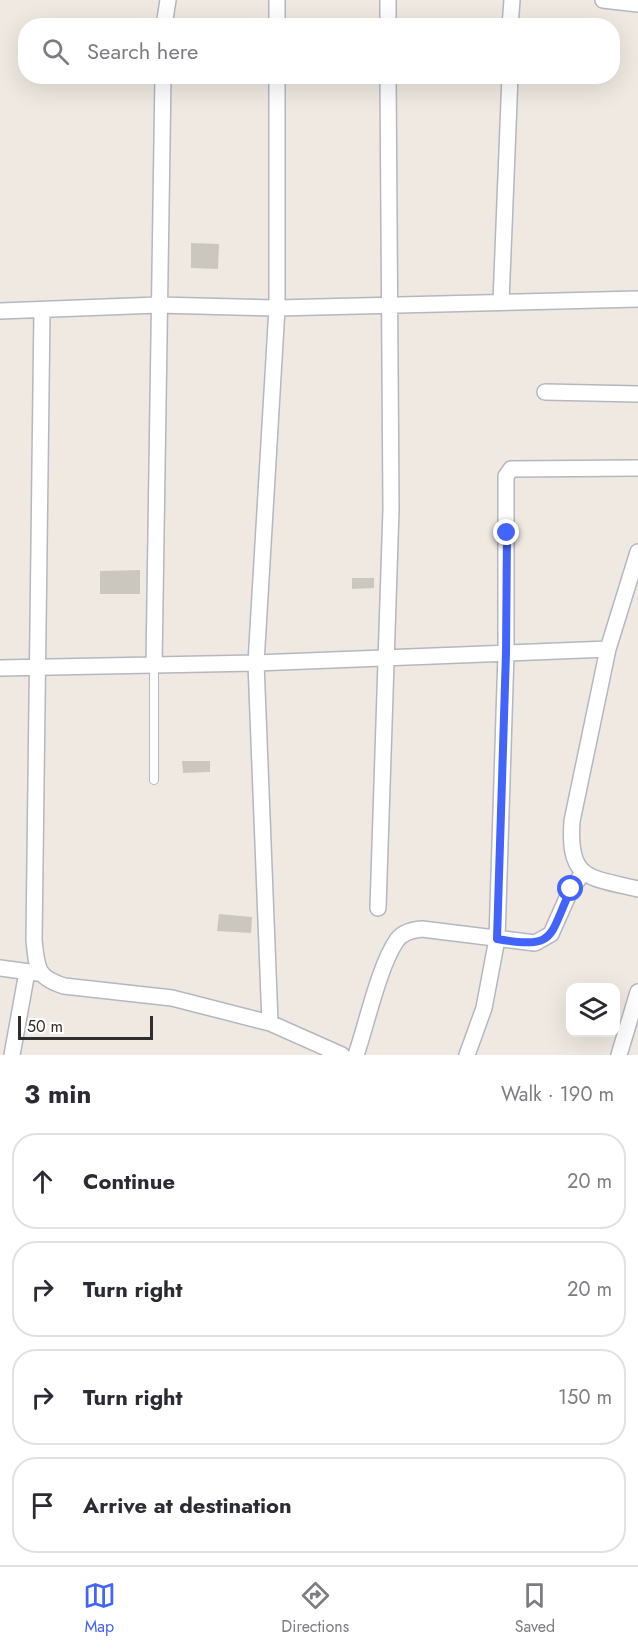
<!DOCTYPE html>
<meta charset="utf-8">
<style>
:root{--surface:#fff;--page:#f2f2f3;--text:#2b2b33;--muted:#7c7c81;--line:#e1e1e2;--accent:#4264fb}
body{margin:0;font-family:Jost,sans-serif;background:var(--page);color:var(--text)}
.controls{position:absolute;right:18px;bottom:18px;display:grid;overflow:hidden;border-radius:12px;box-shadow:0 6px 24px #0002}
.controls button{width:54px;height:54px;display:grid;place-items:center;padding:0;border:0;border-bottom:2px solid var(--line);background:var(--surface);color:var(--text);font:30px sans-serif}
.scale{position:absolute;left:18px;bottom:15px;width:135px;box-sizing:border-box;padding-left:6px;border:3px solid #2e2e2e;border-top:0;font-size:16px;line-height:21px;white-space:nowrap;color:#2e2e2e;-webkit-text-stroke:4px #fff;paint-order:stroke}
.stop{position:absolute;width:18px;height:18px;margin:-14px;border:4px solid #4264fb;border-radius:50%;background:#fff}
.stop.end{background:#4264fb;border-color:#fff;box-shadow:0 2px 6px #0008}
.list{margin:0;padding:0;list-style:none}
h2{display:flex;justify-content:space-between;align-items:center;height:78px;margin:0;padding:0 24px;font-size:26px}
h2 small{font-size:20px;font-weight:400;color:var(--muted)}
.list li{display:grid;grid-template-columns:39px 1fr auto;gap:18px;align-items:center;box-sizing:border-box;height:96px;margin:0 12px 12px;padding:0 12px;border:2px solid var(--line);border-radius:24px}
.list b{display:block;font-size:22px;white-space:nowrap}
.list em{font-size:20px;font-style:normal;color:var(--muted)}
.icon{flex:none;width:33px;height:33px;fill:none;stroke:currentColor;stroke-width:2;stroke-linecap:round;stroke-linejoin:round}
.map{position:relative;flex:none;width:638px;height:1055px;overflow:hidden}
.search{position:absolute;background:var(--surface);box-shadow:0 6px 24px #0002;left:18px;right:18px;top:18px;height:66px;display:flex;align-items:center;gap:15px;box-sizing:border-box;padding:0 21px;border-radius:24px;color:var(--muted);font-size:22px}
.sheet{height:510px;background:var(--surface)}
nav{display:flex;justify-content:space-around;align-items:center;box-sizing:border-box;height:84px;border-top:2px solid var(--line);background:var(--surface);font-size:16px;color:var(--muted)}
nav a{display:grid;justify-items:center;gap:3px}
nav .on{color:var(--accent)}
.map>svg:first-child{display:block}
.building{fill:#cbc7bf}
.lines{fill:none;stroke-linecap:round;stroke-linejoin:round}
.service-casing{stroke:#b4b7c1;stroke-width:10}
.minor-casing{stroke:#b4b7c1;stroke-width:18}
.service{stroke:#fff;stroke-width:8}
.minor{stroke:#fff;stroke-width:15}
.route{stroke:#4264fb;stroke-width:8}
</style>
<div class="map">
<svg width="638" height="1055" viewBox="0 0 638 1055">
<rect width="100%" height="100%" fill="#efe9e1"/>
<path class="building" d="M191,243L219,244L218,269L191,268Z
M140,570V594H100V571Z
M352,578H374V588L352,589Z
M182,761H210V772L183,773Z
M219,914L252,917L251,933L217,931Z"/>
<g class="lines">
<g class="service-casing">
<path id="service" d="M154,780V665"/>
</g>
<g class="minor-casing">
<path id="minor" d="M277,0V26
M388,0V26
M603,0L638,4
M164,26L168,0
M510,26L512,0
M277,76V308L256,663L270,1023L342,1055
M501,302L510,76
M0,311L158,305L277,308L638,299
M42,311L34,940C37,968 36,977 64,986L172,998L270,1023
M545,392L638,394
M608,649L572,821C568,880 588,877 638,889
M154,665L163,76
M0,668L256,663L608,649L638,552
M378,908L391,509L388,76
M0,968L37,973
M12,1055L27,972
M356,1055C367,1023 379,966 397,940C403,932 412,930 422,929L535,943L551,934L571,889L583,873
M467,1055L484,1008L497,939L506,653V476L511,469L638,468
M619,1055L638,992"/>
</g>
<use href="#service" class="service"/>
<use href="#minor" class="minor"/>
</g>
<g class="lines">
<path class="route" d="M507,533L506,653L497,939C557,949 548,938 571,889"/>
</g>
</svg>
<div class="controls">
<button><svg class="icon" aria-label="layers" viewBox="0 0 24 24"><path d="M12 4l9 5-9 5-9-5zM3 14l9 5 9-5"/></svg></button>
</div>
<div class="scale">50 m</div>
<div class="stop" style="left:571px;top:889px"></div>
<div class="stop end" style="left:507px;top:533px"></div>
<div class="search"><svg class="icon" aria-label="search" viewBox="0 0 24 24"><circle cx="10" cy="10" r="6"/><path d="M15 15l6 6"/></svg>Search here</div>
</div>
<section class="sheet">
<h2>3 min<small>Walk · 190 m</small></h2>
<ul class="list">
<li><svg class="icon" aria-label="ahead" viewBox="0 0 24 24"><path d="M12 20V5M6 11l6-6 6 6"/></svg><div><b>Continue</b></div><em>20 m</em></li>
<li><svg class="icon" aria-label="right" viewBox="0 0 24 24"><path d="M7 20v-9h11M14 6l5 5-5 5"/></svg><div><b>Turn right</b></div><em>20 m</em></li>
<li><svg class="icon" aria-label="right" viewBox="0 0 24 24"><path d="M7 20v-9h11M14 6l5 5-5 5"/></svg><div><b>Turn right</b></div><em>150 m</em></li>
<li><svg class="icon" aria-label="arrive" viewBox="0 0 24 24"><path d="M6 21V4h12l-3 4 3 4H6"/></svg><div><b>Arrive at destination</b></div></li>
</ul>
</section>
<nav>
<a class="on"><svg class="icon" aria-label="map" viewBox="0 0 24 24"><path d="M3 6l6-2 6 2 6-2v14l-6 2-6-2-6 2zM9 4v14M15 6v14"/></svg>Map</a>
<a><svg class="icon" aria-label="directions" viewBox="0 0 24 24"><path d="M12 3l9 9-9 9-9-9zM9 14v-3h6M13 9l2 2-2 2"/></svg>Directions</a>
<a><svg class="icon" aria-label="saved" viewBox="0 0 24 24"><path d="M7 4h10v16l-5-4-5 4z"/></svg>Saved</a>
</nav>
